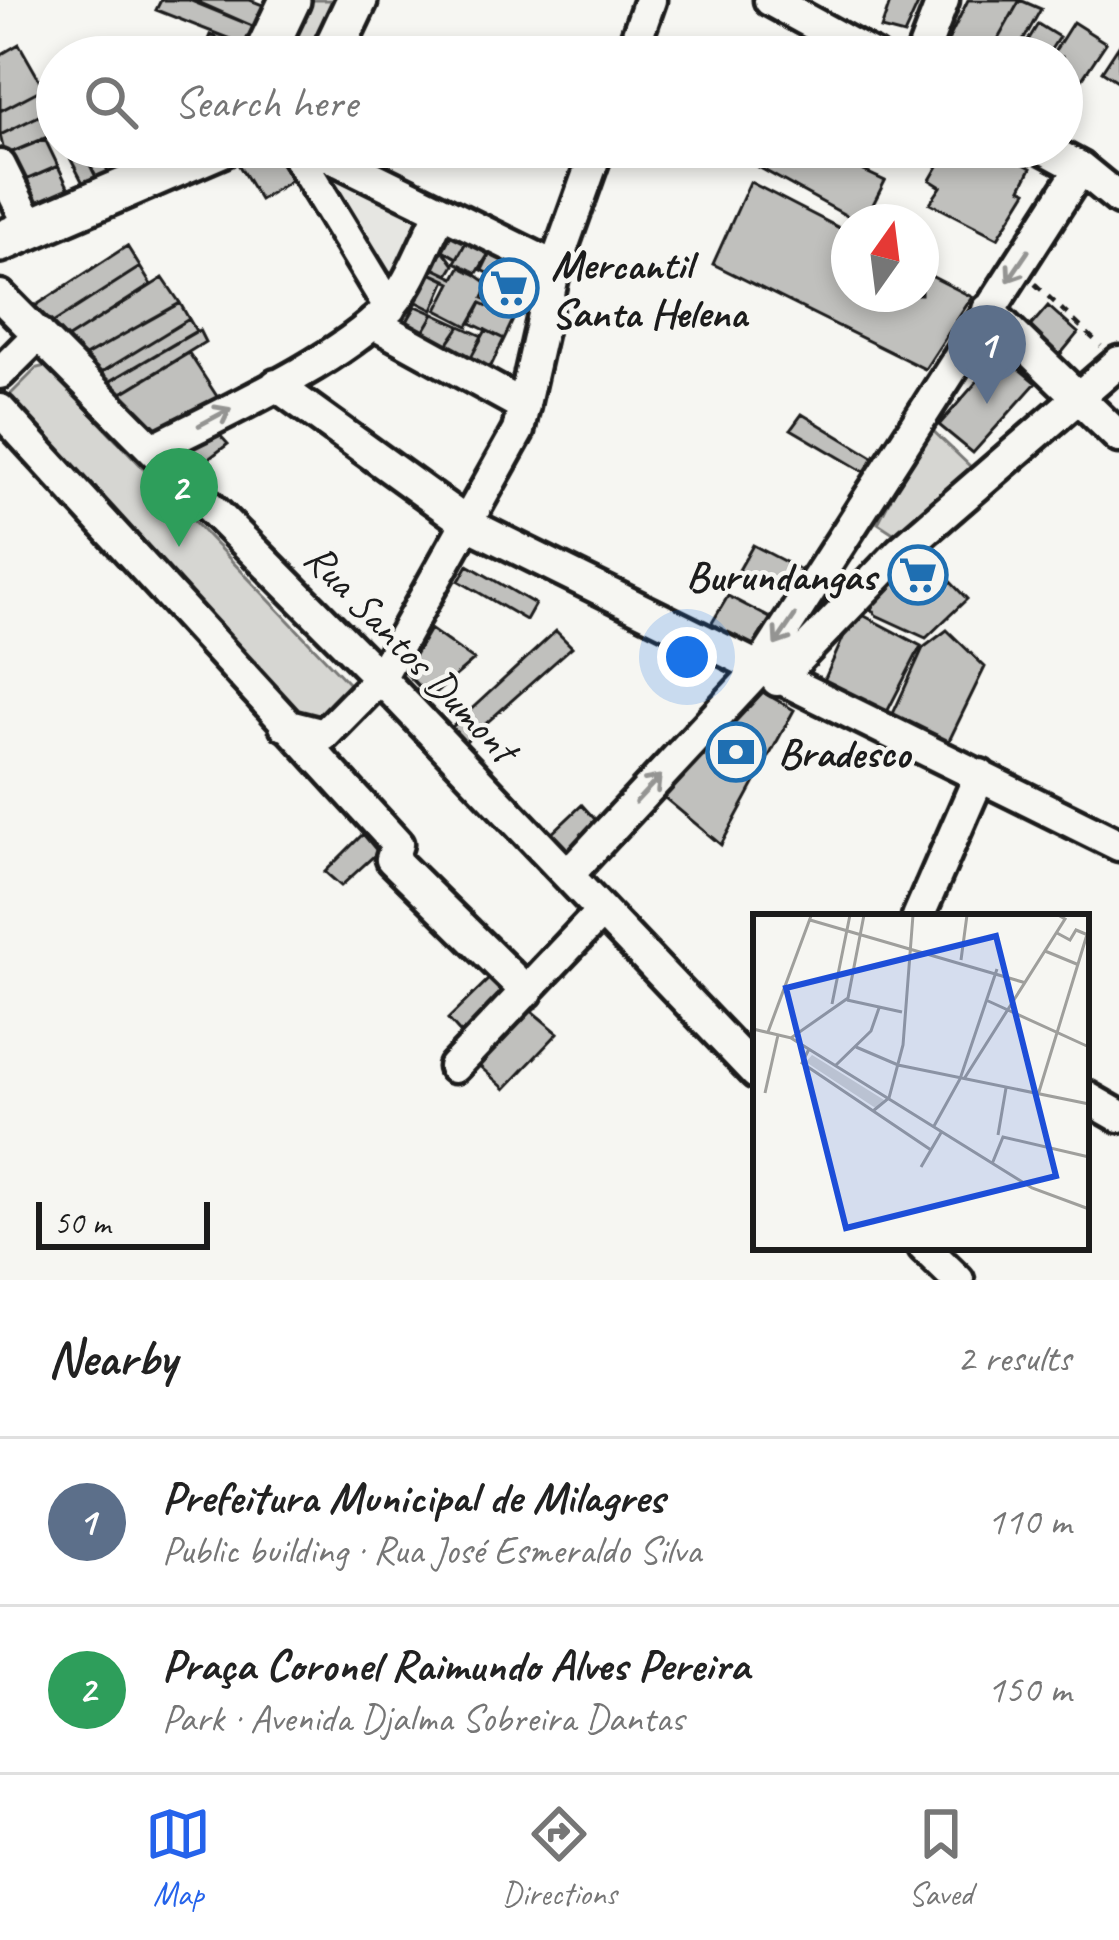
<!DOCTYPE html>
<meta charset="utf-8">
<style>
:root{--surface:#fff;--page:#f6f6f6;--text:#222;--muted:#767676;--line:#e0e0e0;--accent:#2563eb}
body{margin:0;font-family:Caveat,sans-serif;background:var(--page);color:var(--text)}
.compass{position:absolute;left:831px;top:204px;width:108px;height:108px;border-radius:50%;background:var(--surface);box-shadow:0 6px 18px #0003;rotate:14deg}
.scale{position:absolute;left:36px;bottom:30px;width:174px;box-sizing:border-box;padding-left:12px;border:6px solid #1c1c1c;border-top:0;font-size:33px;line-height:42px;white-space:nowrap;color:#1c1c1c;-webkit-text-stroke:9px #f6f6f2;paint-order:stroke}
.you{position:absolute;left:687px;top:657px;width:42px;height:42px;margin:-30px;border:9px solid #fff;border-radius:50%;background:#1a73e8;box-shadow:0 0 0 18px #1a73e833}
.badge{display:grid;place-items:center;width:78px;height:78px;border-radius:50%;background:var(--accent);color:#fff;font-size:39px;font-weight:700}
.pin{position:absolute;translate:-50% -99px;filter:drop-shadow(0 3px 6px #0008)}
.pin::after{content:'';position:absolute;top:63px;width:42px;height:36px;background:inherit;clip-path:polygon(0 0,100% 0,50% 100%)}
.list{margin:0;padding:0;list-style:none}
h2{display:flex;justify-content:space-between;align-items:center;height:156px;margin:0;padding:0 48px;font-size:51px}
h2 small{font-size:39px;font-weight:400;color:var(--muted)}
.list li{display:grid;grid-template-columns:78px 1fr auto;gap:36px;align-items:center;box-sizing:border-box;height:168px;padding:0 48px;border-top:3px solid var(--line)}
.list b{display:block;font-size:45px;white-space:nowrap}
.list p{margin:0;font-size:39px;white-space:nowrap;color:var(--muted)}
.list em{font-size:39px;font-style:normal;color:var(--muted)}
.icon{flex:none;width:66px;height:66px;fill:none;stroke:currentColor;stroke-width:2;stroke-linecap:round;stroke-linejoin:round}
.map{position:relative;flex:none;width:1119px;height:1280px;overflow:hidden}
.search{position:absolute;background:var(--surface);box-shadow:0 6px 18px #0003;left:36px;right:36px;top:36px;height:132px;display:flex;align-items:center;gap:30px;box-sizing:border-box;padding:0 42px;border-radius:66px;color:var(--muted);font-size:45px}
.sheet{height:492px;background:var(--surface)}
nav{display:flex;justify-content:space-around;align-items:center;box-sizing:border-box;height:168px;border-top:3px solid var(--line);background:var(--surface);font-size:33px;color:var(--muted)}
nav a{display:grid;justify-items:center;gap:6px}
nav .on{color:var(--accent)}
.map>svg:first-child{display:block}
.built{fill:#e6e6e2}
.green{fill:#d6d6d2;stroke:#797977;stroke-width:3}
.building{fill:#c0c0bd;stroke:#1c1c1c;stroke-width:3}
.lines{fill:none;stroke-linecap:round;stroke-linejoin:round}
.minor-casing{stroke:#1c1c1c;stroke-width:39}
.major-casing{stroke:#1c1c1c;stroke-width:48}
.path{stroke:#1c1c1c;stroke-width:4.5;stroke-dasharray:9 9;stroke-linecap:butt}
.minor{stroke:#f6f6f2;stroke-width:30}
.major{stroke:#f6f6f2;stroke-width:39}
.oneway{stroke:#949492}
.labels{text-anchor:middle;stroke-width:9;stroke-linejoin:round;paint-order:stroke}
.poi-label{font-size:42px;font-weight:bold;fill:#1c1c1c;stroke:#f6f6f2;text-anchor:start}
.street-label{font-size:42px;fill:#1c1c1c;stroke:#f6f6f2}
.inset-road{fill:none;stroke:#9f9f9c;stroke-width:3}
.view{fill:#1d4ed8;fill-opacity:0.15;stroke:#1d4ed8;stroke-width:6}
.inset-edge{fill:none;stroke:#1c1c1c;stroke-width:6}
</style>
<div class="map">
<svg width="1119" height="1280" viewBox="0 0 1119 1280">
<rect width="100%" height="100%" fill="#f6f6f2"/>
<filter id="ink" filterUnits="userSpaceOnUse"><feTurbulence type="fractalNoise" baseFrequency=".00833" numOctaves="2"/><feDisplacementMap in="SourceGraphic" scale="24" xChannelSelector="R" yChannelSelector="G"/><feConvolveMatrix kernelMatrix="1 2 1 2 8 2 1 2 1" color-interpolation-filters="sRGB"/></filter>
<g filter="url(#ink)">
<path class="built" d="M310,154L431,217L392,292Z"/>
<path class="green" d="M296,0H345L319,57H271Z
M46,366L350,685L345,698L319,723L304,722L7,398L37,368Z
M928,426L974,470L898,536L878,523Z"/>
<path class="building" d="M161,0H189L255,27L248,46L156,10Z
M194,0H250L263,5L255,27Z
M891,0H920L904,35L881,29Z
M968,0H1020L988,57H940Z
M1020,0L1041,9L1014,57H988Z
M1073,22L1106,43L1062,109V57H1051Z
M1038,24L1059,37L1046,57H1018Z
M210,35L247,50L244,57L204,49Z
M801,36L833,55V57H793Z
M19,44L44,88L0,111V55Z
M1119,45V82L1102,71Z
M44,88L53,109L0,135V111Z
M53,109L57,133L5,155L0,135Z
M45,139L58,166L19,183L5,155Z
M81,147L97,179L84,185L65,148Z
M81,147H96L109,173L97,179Z
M96,147H112L122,167L109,173Z
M112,147H128L135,161L122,167Z
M129,147H164L137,161Z
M255,147H285L301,174L260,200L233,156Z
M759,147H813L885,181L864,222H858L753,164Z
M949,147H994L1031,168L1021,188L1027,191L998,238L930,203L941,187L930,180Z
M58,166L70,191L31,210L19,183Z
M750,182L849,233V294H921V271L972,297L925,369L713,264Z
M441,218L456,226L443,250L454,265L448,275L421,262Z
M456,226L471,233L457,258L443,250Z
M471,233L494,245L477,273L455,262Z
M494,245L536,265L516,311L487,298L496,277L482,270Z
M127,246L140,267L48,326L32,308Z
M421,262L454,278L460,267L476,275L489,284L483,298L516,312L514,318L481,303L468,326L437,310L451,283L418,267Z
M140,267L151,285L62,342L48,326Z
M418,267L446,280L433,310L417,302L405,326L389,319Z
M163,278L180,303L78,360L62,342Z
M180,303L189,319L94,377L78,360Z
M481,303L514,318L504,339L471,323Z
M416,306L434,314L421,336L403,328Z
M1048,306L1078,333L1059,356L1028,329Z
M434,314L460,326L445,348L421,336Z
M189,319L196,331L102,386L94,377Z
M460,326L482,336L469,361L445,348Z
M199,330L205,342L114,398L102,386Z
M486,330L504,339L489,370L469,361Z
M189,353L218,398L156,436L114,398Z
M1001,354L1036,383L973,453L939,425Z
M802,414L876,459L866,473L791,429Z
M217,432L228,444L193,471L179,455Z
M753,545L801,570L786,596L739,570Z
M920,550L967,599L926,638L876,615L864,601Z
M468,565L535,604L526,620L459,581Z
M728,596L772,619L750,652L709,628Z
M855,611L921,646L886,714L823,683Z
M430,629L474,660L430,698L405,672Z
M947,630L985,667L948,743L892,716L923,648Z
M556,631L572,647L465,742L451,728Z
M761,691L794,710L721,845L660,794Z
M582,805L602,827L570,858L548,837Z
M363,834L378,852L341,886L325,872Z
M492,976L511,996L466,1039L448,1019Z
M528,1008L558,1033L505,1089L476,1063Z"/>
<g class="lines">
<g class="minor-casing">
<path id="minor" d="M770,0L874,57
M630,57L650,0
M921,57L943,0
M292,147L390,308
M311,147L555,267
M1042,147L1081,168L1119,199
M0,166L31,228
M0,296L380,678L756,1073
M988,310L1119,437
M373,323L524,406
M0,373L39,334
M276,385L468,524L1119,845
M0,410L397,844L392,859L527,992
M155,448C221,414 336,363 386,311C410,287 424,244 440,214
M777,680L901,551L1119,362
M285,725L324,735L380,678L518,431L555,267L598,147
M568,875L758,671L1081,168
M918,917L980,775
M454,1067L600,913
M1086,1097L1119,1116
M924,1247L958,1280"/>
</g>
<g class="major-casing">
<path id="major" d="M263,57L290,0
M330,57L357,0
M0,242L221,147"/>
</g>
<path class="path" d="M1035,284L1101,346"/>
<use href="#minor" class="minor"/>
<use href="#major" class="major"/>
</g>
<defs><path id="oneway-shaft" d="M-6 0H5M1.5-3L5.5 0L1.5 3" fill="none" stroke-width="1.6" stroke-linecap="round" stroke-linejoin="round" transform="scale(3)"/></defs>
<g class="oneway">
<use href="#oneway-shaft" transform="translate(1018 266) rotate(124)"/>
<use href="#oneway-shaft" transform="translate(215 417) rotate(-28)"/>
<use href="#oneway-shaft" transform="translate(785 630) rotate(124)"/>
<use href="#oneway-shaft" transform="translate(648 789) rotate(-47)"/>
</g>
</g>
<defs>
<g id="supermarket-ring" transform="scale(3)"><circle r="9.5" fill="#f6f6f2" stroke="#1f6fb2" stroke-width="1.5"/><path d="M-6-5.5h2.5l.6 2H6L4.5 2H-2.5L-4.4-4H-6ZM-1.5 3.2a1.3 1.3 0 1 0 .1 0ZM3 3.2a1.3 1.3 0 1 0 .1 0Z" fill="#1f6fb2"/></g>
<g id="bank-ring" transform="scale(3)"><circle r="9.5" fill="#f6f6f2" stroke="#1f6fb2" stroke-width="1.5"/><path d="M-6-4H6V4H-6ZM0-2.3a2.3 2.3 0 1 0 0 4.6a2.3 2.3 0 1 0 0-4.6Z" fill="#1f6fb2"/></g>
</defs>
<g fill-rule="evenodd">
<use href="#supermarket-ring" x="509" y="288"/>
<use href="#supermarket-ring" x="918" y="575"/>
<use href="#bank-ring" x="736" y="752"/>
</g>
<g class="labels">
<g class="poi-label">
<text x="551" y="279">Mercantil<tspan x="551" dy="48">Santa Helena</tspan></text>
<text x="876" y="590" text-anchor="end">Burundangas</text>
<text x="778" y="767">Bradesco</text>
</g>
<g class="street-label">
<text transform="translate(412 652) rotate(46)" y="15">Rua Santos Dumont</text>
</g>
</g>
<g transform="translate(753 914)">
<rect width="336" height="336" fill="#f6f6f2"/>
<path d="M59,141L131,186L124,195L53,148Z" fill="#d6d6d2"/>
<path class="inset-road" d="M57,6L273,69M304,19L317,26L323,16L335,21M292,37L326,51M208,46L214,1M94,86L149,98M233,86L336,133M79,90L97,1M0,115L38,124L95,84L111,1M15,118L58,2M38,124L279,274L336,295M103,133L145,151L336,190M56,135L49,149L178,236M83,151L118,117L126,94M211,165L312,5L305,1M12,179L25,121M285,181L336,14M120,197L136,184L150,131L160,1M181,212L207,165L244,55M245,221L253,174M239,250L250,223L336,243M168,253L189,217"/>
<path class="view" d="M243,22L303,262L93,314L33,74Z"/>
<rect width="336" height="336" class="inset-edge"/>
</g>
</svg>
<svg class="compass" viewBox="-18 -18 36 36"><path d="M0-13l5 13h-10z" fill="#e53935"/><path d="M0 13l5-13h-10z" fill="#767676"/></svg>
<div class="scale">50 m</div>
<div class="you"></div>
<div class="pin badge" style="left:987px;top:404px;background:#5c6f8a">1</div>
<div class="pin badge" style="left:179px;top:547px;background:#2e9e5b">2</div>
<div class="search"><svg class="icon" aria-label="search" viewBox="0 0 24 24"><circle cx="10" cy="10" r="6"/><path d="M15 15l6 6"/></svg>Search here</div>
</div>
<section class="sheet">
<h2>Nearby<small>2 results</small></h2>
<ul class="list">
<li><span class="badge" style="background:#5c6f8a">1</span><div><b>Prefeitura Municipal de Milagres</b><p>Public building · Rua José Esmeraldo Silva</p></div><em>110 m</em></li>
<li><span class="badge" style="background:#2e9e5b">2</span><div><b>Praça Coronel Raimundo Alves Pereira</b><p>Park · Avenida Djalma Sobreira Dantas</p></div><em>150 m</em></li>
</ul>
</section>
<nav>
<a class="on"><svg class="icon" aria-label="map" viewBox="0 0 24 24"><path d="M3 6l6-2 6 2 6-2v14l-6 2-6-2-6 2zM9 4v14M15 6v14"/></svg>Map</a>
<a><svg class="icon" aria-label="directions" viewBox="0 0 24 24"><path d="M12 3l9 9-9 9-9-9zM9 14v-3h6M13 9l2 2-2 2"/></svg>Directions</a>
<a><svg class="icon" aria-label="saved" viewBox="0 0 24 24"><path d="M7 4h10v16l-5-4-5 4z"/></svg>Saved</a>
</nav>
